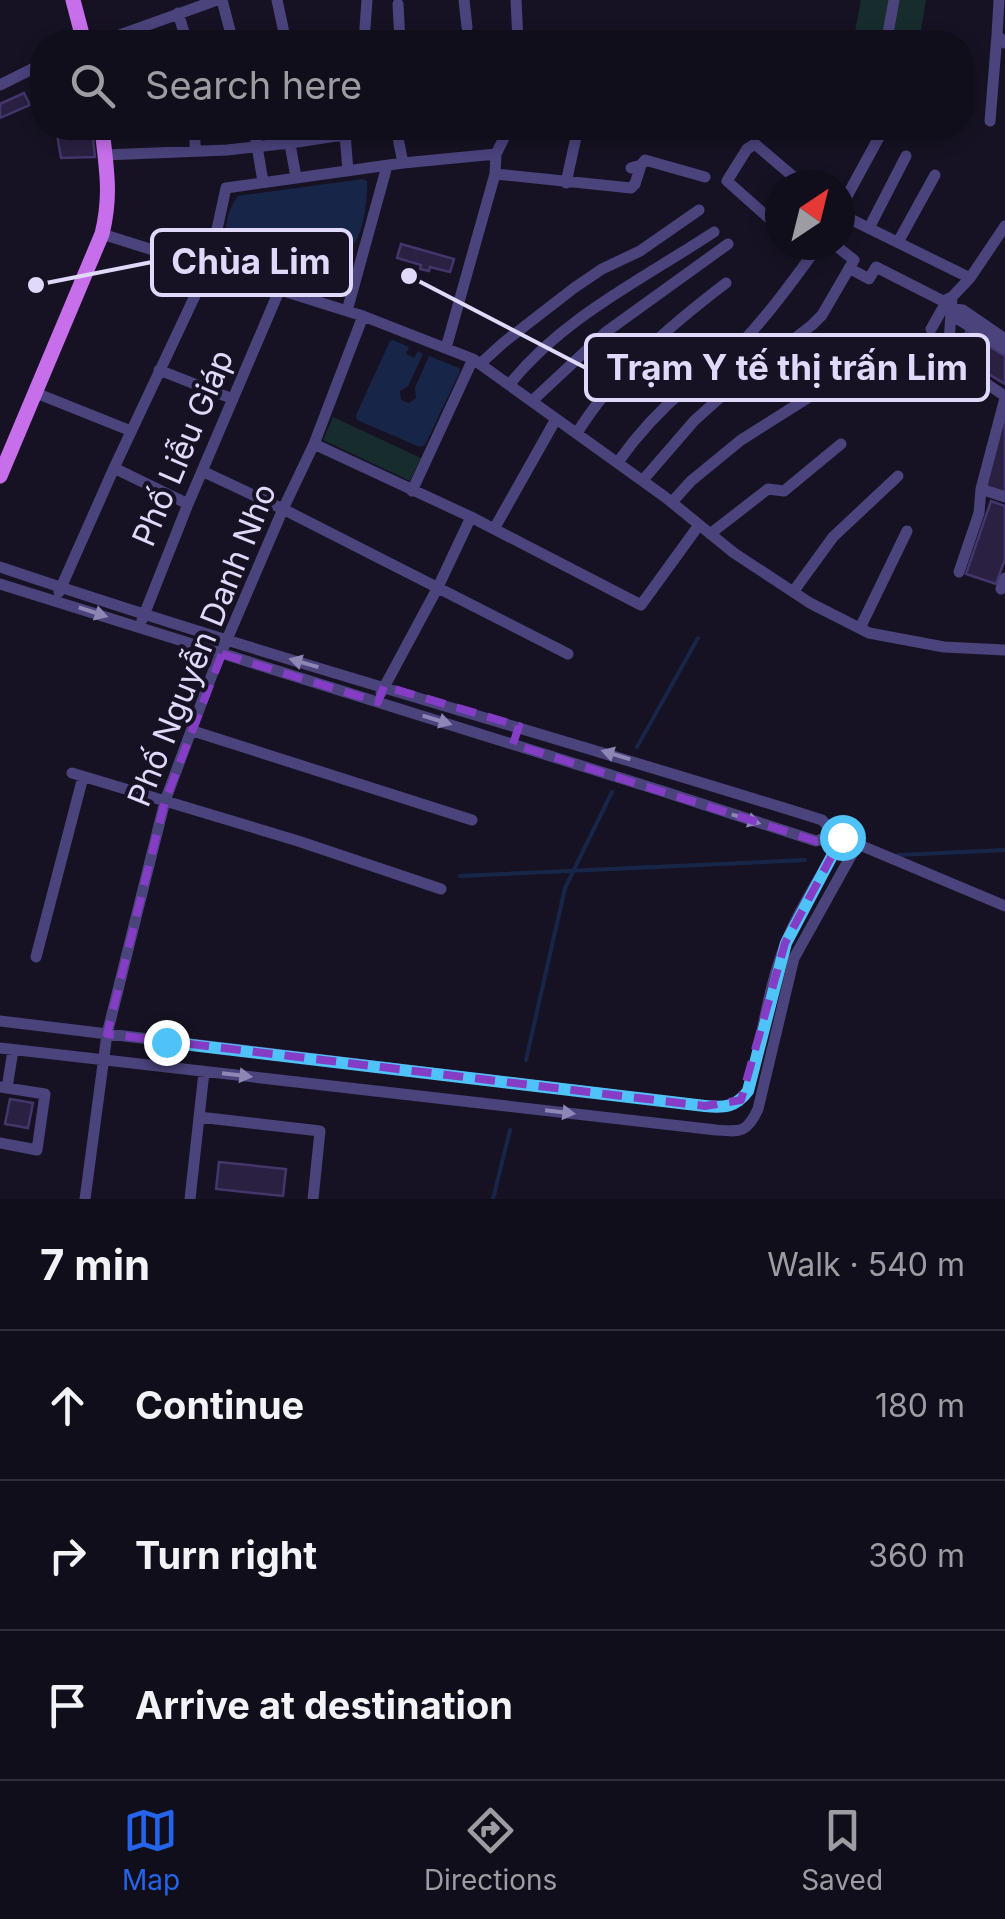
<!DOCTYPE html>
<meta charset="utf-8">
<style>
:root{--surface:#100e1a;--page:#191723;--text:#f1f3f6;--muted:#9c9ca2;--line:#302e39;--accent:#2563eb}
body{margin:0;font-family:Inter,sans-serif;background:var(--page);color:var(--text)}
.compass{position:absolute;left:765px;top:170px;width:90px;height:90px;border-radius:50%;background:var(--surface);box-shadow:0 5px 15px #0003;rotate:35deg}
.stop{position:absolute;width:30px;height:30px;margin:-22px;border:8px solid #4fc3f7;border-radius:50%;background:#fff}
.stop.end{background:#4fc3f7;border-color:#fff;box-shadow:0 2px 10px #0008}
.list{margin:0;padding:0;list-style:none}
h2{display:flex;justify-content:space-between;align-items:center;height:130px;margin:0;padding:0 40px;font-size:42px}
h2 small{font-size:32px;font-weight:400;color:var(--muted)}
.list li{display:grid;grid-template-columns:65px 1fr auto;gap:30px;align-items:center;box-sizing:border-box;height:150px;padding:0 40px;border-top:2px solid var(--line)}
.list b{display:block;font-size:38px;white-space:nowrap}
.list em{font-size:32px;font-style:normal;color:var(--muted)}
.icon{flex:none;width:55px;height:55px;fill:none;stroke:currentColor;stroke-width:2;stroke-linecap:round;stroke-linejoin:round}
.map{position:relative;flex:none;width:1005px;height:1199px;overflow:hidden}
.search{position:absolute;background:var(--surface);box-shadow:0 5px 15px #0003;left:30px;right:30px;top:30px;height:110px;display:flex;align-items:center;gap:25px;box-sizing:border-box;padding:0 35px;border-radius:40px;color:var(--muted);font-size:38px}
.sheet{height:580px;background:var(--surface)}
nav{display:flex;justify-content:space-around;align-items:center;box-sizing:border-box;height:140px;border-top:2px solid var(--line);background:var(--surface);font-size:28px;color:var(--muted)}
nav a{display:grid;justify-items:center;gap:5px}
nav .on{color:var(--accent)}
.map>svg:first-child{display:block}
.green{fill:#162c2d}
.water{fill:#172648}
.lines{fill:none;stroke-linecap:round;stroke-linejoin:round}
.stream{stroke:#172648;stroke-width:4}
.building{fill:#2a2042;stroke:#44366b;stroke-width:2.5}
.minor{stroke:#4a437c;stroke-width:11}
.major{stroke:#c76feb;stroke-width:15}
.oneway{fill:#8e86b5}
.route{stroke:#4fc3f7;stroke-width:12}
.marked{fill:none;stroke:#853dc5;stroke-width:8;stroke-dasharray:20 12;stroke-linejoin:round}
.labels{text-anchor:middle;stroke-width:8;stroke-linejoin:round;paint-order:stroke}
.street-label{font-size:32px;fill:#e0d9fa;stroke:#161223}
.leader{fill:none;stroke:#e0d9fa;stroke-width:4}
.callout-dot{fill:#e0d9fa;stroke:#161223;stroke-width:4}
.callout{fill:#161223;stroke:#e0d9fa;stroke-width:4}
.callout-label{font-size:35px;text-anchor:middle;font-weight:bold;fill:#e0d9fa}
</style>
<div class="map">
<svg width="1005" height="1199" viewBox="0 0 1005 1199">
<rect width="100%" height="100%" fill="#161223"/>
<path class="green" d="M861,0H926L919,42H853Z
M333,417L421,458L410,481L323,440Z"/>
<path class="water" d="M363,179L367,181C368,194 364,229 356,241C351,248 341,249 333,250L237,253C219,241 226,211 238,196Z
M393,340L409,347L406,354L414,358L418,351L423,354L408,386L400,391L401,400L409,403L416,398L415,388L429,356L459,368L460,371L425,445L420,447L357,420L356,415L390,341Z"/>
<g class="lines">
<path class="stream" d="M637,747L698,638
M898,855L1005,850
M460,876L805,860
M526,1060L565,888L612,792
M493,1199L510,1130"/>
</g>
<path class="building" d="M24,93L30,105L0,118V104Z
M56,128H92L95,157L61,158Z
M401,244L454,259L450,272L430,267L429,271L420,269L421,265L397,258Z
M966,332L1005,356V384L954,353Z
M1005,414V492L983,486Z
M991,501L1005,506V559L996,584L966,574Z
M10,1099L33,1103L28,1128L5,1124Z
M219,1162L286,1169L283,1196L216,1189Z"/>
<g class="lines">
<path class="minor" d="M222,0L233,42
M277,0L286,42
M464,0L467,27
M516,0L518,42
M999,0L997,35L1005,43
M398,4L400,42
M178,13L187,42
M888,33L894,0
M92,42L106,40L217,0
M364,42L367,0
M0,85L42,64
M990,121L997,35
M254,128L263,182
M287,128L296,177
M396,128L403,163
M345,134L348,171
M195,151V128
M105,155L227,150L290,143L390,128
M631,168L641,165L645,160L705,177
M495,174L631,188L635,184L641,165
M566,183L576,137
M840,209L884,128
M840,214L970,278
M1005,226L970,278L952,297L948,358L1005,396
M780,228L727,181L747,149L755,144L803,185
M869,228L906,156
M102,234L363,316L473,359L665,497L734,553L810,603L869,633L944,647L1005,650
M898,242L935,175
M849,268L869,279L876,267L943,301L952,297
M953,309L963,310L1005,339
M347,311L387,166
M952,315L1005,349
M931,329L948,299
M446,348L495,174L496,154L509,128
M480,364L503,343L574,288L602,269L640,251L699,210
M159,370L233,399
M509,385C563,317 643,279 714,232
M36,393L131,431
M532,401L606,332L728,244
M577,433C614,373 671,325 726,283
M314,444L471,517L641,605L699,525
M618,462C637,435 661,409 687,387C699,377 713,371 725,360C761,325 790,285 819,245
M114,468L188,504
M202,471L283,509L568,654
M643,480L694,421L725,393L812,325L822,315L854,260L835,245
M981,489L1005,497
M412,491L473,359
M672,502L691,481L741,440L817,392L850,361
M494,529L556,419
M710,534L768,489L784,491L841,444
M0,567C272,659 549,734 822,820L836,835L1005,906
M959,572L979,513L981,489L1005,398
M0,584L662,791L816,841L836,835
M1001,589L1005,578
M59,592L114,468L209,266L226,188L403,163L496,154
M793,592L833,537L898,476
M142,620L188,504L279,291
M860,628L907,531
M381,693L438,587L471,517
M193,731L472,820
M72,773L298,841L441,889
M36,957L83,777
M0,1021L705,1106C725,1108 736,1107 748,1091C762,1042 767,988 787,940C801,904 825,872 842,837
M0,1048L716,1130C741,1132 747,1133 758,1109L794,958L857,845
M0,1087L45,1094L37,1150L0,1143
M7,1088L13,1050
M199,1117L320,1131L313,1199
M85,1199L107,1034L165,801L213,672L283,509L314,444L363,316
M190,1199L204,1072"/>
<path class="major" d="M73,0L84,42
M0,476L102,234C112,193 106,168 102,128"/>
</g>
<defs><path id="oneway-solid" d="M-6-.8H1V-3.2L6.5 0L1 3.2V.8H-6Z" transform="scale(2.5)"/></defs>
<g class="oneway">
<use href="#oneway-solid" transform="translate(93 612) rotate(18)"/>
<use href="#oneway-solid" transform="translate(304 663) rotate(-164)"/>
<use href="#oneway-solid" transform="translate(437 720) rotate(17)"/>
<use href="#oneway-solid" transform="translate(616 755) rotate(-163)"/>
<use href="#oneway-solid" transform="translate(746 819) rotate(18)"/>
<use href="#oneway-solid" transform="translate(237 1075) rotate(7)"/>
<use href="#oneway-solid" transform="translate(560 1112) rotate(7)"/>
</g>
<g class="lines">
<path class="route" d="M166,1042L705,1106C725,1108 736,1107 748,1091L786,943L842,837"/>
</g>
<path class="marked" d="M222,654L378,702L384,686L519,726L513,744L816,841L842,837L785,943L741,1100L705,1106L107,1034L165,801Z"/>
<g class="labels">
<g class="street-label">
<text transform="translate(183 448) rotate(-67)" y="11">Phố Liễu Giáp</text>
<text transform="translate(202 645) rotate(-68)" y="11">Phố Nguyễn Danh Nho</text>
</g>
</g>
<path class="leader" d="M36 285L152 262M409 276L586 368"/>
<g class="callout-dot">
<circle cx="36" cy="285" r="10"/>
<circle cx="409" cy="276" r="10"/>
</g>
<g class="callout">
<rect x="152" y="230" width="199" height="65" rx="10"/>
<rect x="586" y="335" width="402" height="65" rx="10"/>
</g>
<g class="callout-label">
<text x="251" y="274">Chùa Lim</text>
<text x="787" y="380">Trạm Y tế thị trấn Lim</text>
</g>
</svg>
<svg class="compass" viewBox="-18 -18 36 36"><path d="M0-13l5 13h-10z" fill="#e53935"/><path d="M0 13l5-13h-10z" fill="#9c9ca2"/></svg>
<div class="stop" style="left:842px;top:837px"></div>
<div class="stop end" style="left:166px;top:1042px"></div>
<div class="search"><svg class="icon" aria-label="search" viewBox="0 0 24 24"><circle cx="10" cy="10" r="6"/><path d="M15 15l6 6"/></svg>Search here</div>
</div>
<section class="sheet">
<h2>7 min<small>Walk · 540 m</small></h2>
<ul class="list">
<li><svg class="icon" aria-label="ahead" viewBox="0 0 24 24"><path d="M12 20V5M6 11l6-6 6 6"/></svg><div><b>Continue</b></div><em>180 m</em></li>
<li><svg class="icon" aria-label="right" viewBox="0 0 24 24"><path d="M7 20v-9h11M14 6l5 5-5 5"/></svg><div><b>Turn right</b></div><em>360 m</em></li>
<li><svg class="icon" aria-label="arrive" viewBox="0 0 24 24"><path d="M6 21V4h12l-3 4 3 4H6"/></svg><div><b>Arrive at destination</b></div></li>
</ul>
</section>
<nav>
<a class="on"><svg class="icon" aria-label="map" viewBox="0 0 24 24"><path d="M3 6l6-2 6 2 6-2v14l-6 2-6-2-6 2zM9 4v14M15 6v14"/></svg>Map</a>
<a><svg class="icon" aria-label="directions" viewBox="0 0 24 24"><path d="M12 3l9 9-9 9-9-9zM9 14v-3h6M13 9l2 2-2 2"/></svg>Directions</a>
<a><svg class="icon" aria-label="saved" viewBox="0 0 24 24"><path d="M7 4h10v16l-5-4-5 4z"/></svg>Saved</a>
</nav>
